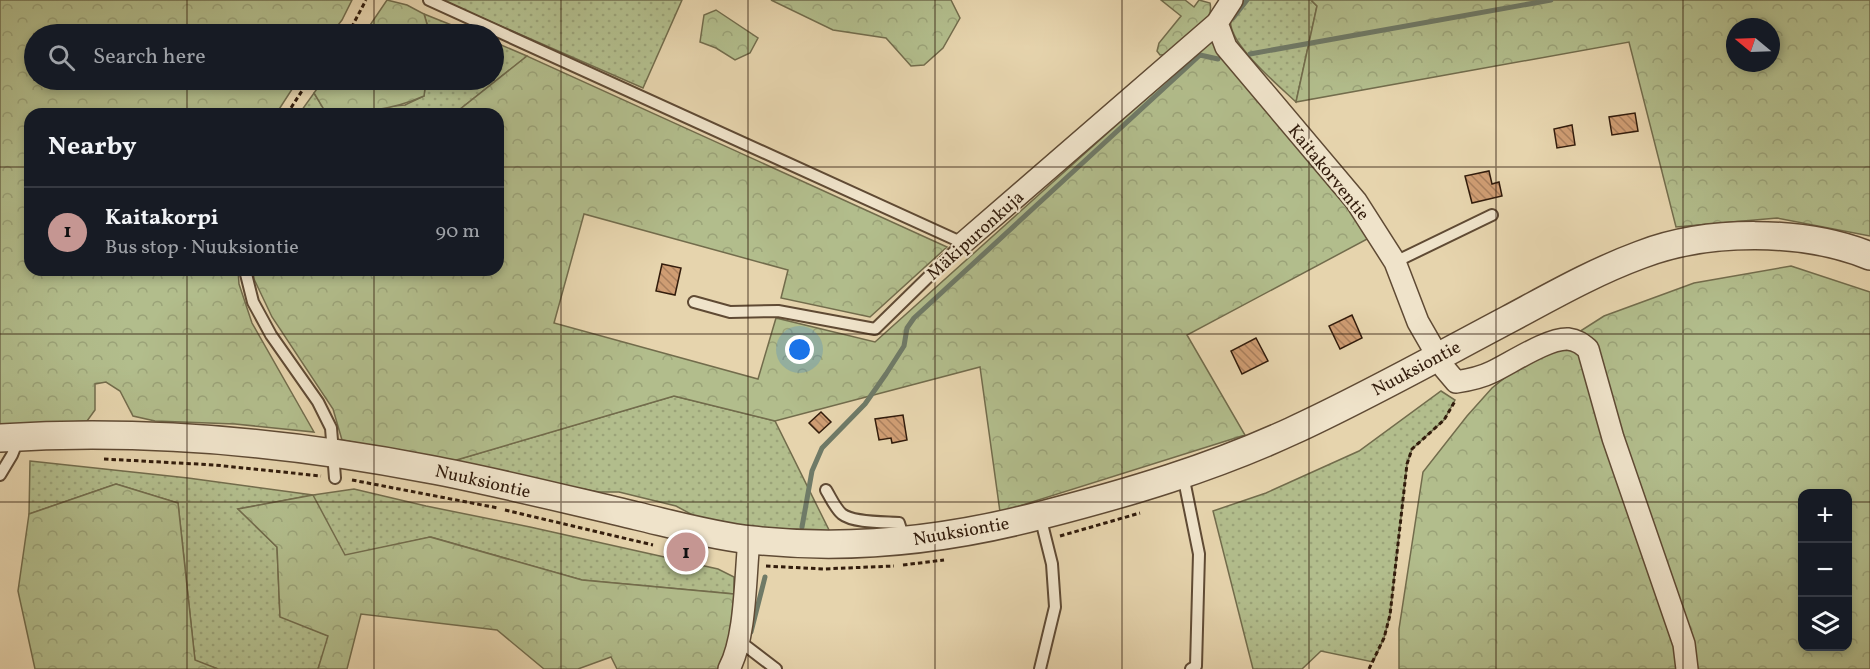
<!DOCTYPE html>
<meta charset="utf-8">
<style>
:root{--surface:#171b24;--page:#242831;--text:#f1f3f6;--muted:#9ea1a6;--line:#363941;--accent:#c59692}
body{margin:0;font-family:Vollkorn,serif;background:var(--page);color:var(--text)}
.controls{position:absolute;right:18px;bottom:18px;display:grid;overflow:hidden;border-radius:12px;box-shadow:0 3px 9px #0003}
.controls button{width:54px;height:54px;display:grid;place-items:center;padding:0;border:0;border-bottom:2px solid var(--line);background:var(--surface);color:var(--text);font:30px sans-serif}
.compass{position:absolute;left:1726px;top:18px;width:54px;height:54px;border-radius:50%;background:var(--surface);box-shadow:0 3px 9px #0003;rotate:289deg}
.you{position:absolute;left:800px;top:350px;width:21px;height:21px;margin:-15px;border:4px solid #fff;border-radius:50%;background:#1a73e8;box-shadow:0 0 0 9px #1a73e833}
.badge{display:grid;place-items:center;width:39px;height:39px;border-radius:50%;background:var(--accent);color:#111;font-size:20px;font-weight:700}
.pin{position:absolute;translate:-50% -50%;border:3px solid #fff;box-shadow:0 2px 6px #0006}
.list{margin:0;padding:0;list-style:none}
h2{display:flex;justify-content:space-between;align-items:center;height:78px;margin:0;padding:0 24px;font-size:26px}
h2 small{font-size:20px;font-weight:400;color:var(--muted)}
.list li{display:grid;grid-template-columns:39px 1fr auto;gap:18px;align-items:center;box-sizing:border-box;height:90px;padding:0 24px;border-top:2px solid var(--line)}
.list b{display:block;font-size:22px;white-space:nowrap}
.list p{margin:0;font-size:20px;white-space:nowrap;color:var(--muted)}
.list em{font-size:20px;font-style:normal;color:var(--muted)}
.icon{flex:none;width:33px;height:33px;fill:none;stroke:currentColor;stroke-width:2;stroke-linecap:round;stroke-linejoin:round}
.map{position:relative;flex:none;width:1870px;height:669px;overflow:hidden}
.search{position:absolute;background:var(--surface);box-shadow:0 3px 9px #0003;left:24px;top:24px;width:480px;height:66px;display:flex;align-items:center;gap:15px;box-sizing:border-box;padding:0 21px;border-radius:33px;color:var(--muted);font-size:22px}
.panel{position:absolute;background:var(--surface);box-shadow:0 3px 9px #0003;left:24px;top:108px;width:480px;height:168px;border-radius:18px}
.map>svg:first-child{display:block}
.green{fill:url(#green-dots);stroke:#726c4c;stroke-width:1.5}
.forest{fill:url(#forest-crowns);stroke:#726c4c;stroke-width:1.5;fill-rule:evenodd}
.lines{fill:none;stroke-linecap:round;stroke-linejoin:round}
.stream{stroke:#6f7a67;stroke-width:5}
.building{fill:url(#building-back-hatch);stroke:#321c0c;stroke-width:1.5}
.service-casing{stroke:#5f4a34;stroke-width:14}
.minor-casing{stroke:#5f4a34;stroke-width:24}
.tertiary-casing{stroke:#5f4a34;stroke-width:30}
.path{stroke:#321c0c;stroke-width:3;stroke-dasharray:4.5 3;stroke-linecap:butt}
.service{stroke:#efe3ca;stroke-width:10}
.minor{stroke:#efe3ca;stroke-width:21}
.tertiary{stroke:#efe3ca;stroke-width:27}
.grid{fill:none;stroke:#321c0c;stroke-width:1.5;stroke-opacity:0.55}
.labels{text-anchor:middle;stroke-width:4.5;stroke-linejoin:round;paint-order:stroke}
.street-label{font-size:18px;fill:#321c0c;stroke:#efe3ca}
</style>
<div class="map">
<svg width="1870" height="669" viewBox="0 0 1870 669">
<defs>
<pattern id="green-dots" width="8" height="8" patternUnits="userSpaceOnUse" patternTransform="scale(1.5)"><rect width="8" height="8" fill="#b2bd8c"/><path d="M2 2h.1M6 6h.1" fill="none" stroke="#9aa278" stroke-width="1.8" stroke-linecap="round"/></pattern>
<pattern id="forest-crowns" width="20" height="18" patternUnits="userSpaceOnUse" patternTransform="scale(1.5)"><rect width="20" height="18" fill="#b2bd8c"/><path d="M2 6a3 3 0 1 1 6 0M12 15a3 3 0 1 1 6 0" fill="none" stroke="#9aa278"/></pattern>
<pattern id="building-back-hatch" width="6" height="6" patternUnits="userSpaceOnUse" patternTransform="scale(1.5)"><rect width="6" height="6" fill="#cf9d73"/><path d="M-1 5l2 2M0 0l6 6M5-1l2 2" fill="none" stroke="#a97f5d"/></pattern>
</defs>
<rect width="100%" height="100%" fill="#e6d4ad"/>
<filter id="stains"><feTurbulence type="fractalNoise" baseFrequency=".00333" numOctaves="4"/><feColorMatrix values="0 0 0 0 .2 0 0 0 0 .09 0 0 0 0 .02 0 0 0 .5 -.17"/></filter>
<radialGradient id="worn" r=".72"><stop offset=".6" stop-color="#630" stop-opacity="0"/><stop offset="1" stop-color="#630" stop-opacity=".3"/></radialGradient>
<path class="green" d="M441,0H682L643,88Z
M1240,0H1311L1317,6L1296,102C1279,86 1235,49 1231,26C1229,16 1234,9 1240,0Z
M424,14L474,34H430Z
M494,42L527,56L454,114H299L314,93L326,112L405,105L424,96L426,80H494Z
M1441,391L1455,400L1444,420L1412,449L1407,464L1390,615L1384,638L1373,662L1321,651L1302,669H1253L1213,511L1266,493L1359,451Z
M674,396L775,421L830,532H782L700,519L676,506L619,492H599L555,484L453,461Z
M30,461L188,478L313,495L354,489L426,506L530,527L718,569L734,577V594L582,580L431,537L345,556L312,495L238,509L277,547L280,616L329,636L318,669H218L195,661L178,503L116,484L29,514Z"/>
<path class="forest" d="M0,0H352L342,20L331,34H34V80H298L276,114H30V270H238L239,284L252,323L314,432L235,424L155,421L133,416L120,391L106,382L95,384V410L87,421L0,426Z
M387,0L407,5L424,14L430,34H364Z
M771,0H951L960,18L943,48L924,65L911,66L886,38L833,30Z
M1161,0H1185L1194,7L1199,0L1210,3C1215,23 1187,41 1174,54L1160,55L1157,51L1159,43L1181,16Z
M1311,0H1870V236L1777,218L1676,227L1629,42L1296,102L1317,6ZM1735,27H1771V63H1735Z
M716,10L758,38L750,53L735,60L716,48L700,42L704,15Z
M1211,40L1371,237L1187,335L1245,435L1000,512L980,367L775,421L674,396L453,461L342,440L333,409L272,317L254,279L253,270H498V114H454L527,56L947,247L870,317L781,298L788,270L584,214L554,323L758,379L776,318L875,342Z
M323,80H426L424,96C393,110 360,113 326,113L314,93Z
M1791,266L1870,292V669H1399V629L1423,472L1467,416L1492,388L1550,342L1568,339L1604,316L1694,283ZM1802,494H1848V646H1802Z
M116,484L178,503L195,660L218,669H35L18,591L29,514Z
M313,495L345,555L430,537L582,580L734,594C732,621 730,645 719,669H617L611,657L578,669H544L497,630L361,614L347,669H318L328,636L280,617L277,547L238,509Z"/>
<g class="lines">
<path class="stream" d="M1233,18L1247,0
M1250,54L1551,0
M802,527L812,471L822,448L865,404L886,374L904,346L907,328L914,318L1200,55L1218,59
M751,632L765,577"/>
</g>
<path class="building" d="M1635,113L1638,131L1612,135L1609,117Z
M1572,125L1575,145L1557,148L1554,129Z
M1489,171L1492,184L1499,182L1502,196L1472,203L1465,176Z
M662,264L681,268L675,295L656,291Z
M1352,315L1362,338L1340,349L1329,326Z
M1256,338L1268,361L1242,374L1231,351Z
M821,412L831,422L819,433L809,423Z
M903,415L907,440L892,443L891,438L879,440L875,419Z"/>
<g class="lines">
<g class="service-casing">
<path id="service" d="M429,0L963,243L875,329L778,311L730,312L694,302
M1395,262L1492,215
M245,270L253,302L271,335L318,402L331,428L335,478
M0,475L12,455L18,440
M1183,475L1199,554L1196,666L1191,669
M826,490C831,498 835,508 842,514C853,523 885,522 899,523L904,539
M738,640L776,669
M1040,669L1055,607L1052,564L1040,516"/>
</g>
<g class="minor-casing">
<path id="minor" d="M1232,0L1217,23L1226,47L1356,201L1395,262L1418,322L1445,369L1456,382C1469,380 1480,378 1492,372C1511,363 1548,338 1568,339C1577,340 1582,344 1588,349L1613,438L1684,644L1687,669
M963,243L1217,23
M729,669C746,637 745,578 749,540"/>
</g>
<g class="tertiary-casing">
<path id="tertiary" d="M0,438C142,429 288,442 428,469C498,482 568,500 637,516C675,525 714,536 752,540C851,551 947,540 1042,515C1128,493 1212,468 1292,431C1366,397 1437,357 1509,319C1552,296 1594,272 1640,255C1707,229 1804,229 1870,256"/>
</g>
<path class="path" d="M348,34L366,0
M287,114L309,80
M104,459L215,465L321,476
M352,480L498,508
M505,510L653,545
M1060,536L1140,513
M903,565L944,560
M766,566L823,569L894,566
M1369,669L1384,638L1390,615L1407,464L1412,449L1444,420L1455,401"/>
<use href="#service" class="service"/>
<use href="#minor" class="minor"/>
<use href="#tertiary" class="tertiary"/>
</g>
<path class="grid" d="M187,0V34M374,0V34M561,0V669M748,0V669M935,0V669M1122,0V669M1309,0V669M1496,0V669M1683,0V669M187,80V114M374,80V114M0,167H30M498,167H1870M187,270V669M374,270V669M0,334H1870M0,502H1802M1848,502H1870"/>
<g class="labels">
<g class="street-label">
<text transform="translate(1329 172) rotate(51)" y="6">Kaitakorventie</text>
<text transform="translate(975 235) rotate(-42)" y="6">Mäkipuronkuja</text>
<text transform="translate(1416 368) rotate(-28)" y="6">Nuuksiontie</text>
<text transform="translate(483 481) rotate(13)" y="6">Nuuksiontie</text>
<text transform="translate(961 531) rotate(-10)" y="6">Nuuksiontie</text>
</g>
</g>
<rect width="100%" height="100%" filter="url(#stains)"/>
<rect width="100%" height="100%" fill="url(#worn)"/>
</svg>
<div class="controls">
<button>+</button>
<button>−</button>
<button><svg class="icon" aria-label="layers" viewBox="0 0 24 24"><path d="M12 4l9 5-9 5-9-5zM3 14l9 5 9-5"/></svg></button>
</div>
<svg class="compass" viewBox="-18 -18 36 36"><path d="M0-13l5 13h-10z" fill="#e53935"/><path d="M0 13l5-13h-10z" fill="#9ea1a6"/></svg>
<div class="you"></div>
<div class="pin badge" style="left:686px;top:552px">1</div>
<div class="search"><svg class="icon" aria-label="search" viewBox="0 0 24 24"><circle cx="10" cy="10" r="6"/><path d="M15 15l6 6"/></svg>Search here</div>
<section class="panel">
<h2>Nearby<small></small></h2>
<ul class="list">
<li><span class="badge">1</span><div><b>Kaitakorpi</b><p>Bus stop · Nuuksiontie</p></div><em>90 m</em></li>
</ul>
</section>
</div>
